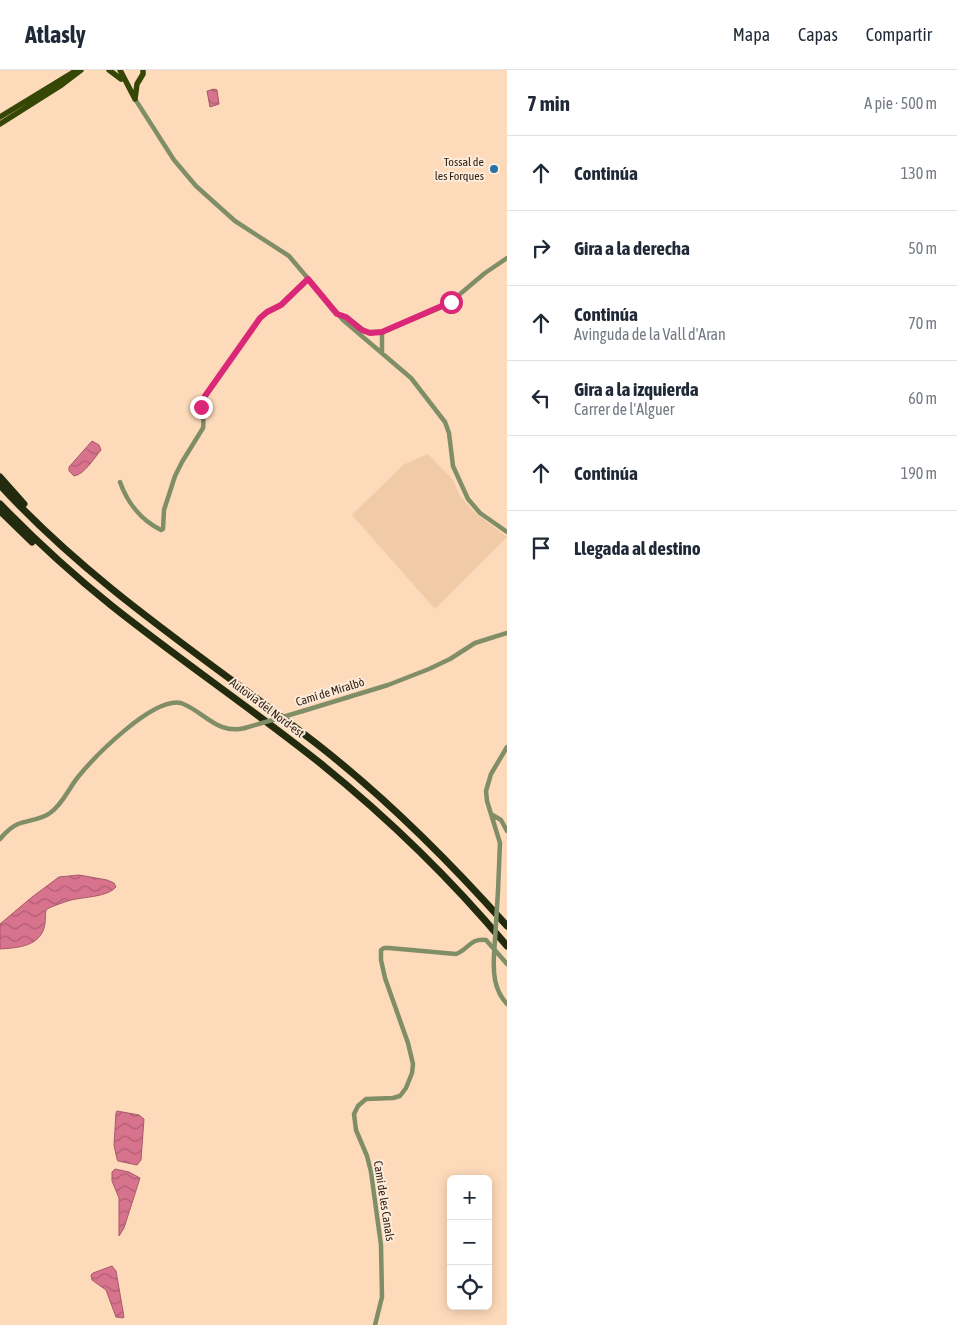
<!DOCTYPE html>
<html lang="es">
<meta charset="utf-8">
<style>
:root{--surface:#fff;--page:#f2f2f3;--text:#1f2937;--muted:#747a83;--line:#e0e1e3}
body{margin:0;font-family:"Asap Condensed",sans-serif;background:var(--page);color:var(--text)}
.controls{position:absolute;right:15px;bottom:15px;display:grid;overflow:hidden;border-radius:8px;box-shadow:0 2px 12px #0003}
.controls button{width:45px;height:45px;display:grid;place-items:center;padding:0;border:0;border-bottom:1px solid var(--line);background:var(--surface);color:var(--text);font:25px sans-serif}
.stop{position:absolute;width:15px;height:15px;margin:-11px;border:4px solid #db2777;border-radius:50%;background:#fff}
.stop.end{background:#db2777;border-color:#fff;box-shadow:0 1px 5px #0008}
.list{margin:0;padding:0;list-style:none}
h2{display:flex;justify-content:space-between;align-items:center;height:65px;margin:0;padding:0 20px;font-size:21px}
h2 small{font-size:16px;font-weight:400;color:var(--muted)}
.list li{display:grid;grid-template-columns:32px 1fr auto;gap:15px;align-items:center;box-sizing:border-box;height:75px;padding:0 20px;border-top:1px solid var(--line)}
.list b{display:block;font-size:19px;white-space:nowrap}
.list p{margin:0;font-size:16px;white-space:nowrap;color:var(--muted)}
.list em{font-size:16px;font-style:normal;color:var(--muted)}
.icon{flex:none;width:28px;height:28px;fill:none;stroke:currentColor;stroke-width:2;stroke-linecap:round;stroke-linejoin:round}
.map{position:relative;flex:none;width:507px;height:1255px;overflow:hidden}
header{display:flex;align-items:center;gap:30px;box-sizing:border-box;height:70px;padding:0 25px;background:var(--surface);border-bottom:1px solid var(--line)}
header strong{font-size:24px}
nav{display:flex;gap:28px;margin-inline-start:auto;font-size:18px}
main{display:flex}
aside{flex:1;background:var(--surface)}
.map>svg:first-child{display:block}
.built{fill:#f1caa7}
.water{fill:url(#water-waves);stroke:#a65b69}
.lines{fill:none;stroke-linecap:round;stroke-linejoin:round}
.minor{stroke:#808e67;stroke-width:4.5}
.major{stroke:#364705;stroke-width:5.5}
.highway{stroke:#222b0d;stroke-width:7}
.minor-bridge{stroke:#808e67;stroke-width:4.5}
.route{stroke:#db2777;stroke-width:6}
.poi-dot{fill:#2972a6;stroke:#fdebdb;stroke-width:2}
.labels{text-anchor:middle;stroke-width:4;stroke-linejoin:round;paint-order:stroke}
.poi-label{font-size:12px;fill:#332313;stroke:#fdebdb;text-anchor:end}
.street-label{font-size:12px;fill:#332313;stroke:#fdebdb}
</style>
<header>
<strong>Atlasly</strong>
<nav><a>Mapa</a><a>Capas</a><a>Compartir</a></nav>
</header>
<main>
<div class="map">
<svg width="507" height="1255" viewBox="0 0 507 1255">
<defs>
<pattern id="water-waves" width="16" height="10" patternUnits="userSpaceOnUse" patternTransform="scale(1.25)"><rect width="16" height="10" fill="#d8738e"/><path d="M0 5q4-4 8 0t8 0" fill="none" stroke="#b05e73"/></pattern>
</defs>
<rect width="100%" height="100%" fill="#fddaba"/>
<path class="built" d="M428,384L453,410L460,426L474,442L507,467L435,539L352,445L403,395Z"/>
<path class="water" d="M214,19L217,20L219,34L210,37L207,21Z
M92,371L99,375L101,380C94,388 85,404 74,406L69,401V397Z
M79,805L107,810L114,813L116,817C108,827 83,827 71,830C64,832 56,835 49,838L46,840C45,847 46,854 43,861C36,877 15,878 0,879V854L32,827L59,807Z
M117,1041L139,1045L144,1049L141,1090L137,1095L118,1091L117,1089L114,1075L116,1043Z
M115,1099L129,1102L140,1108L124,1158L119,1166V1128L112,1111V1102Z
M112,1196L116,1201L124,1247L123,1248L116,1247L106,1220L92,1210L91,1205L93,1203Z"/>
<g class="lines">
<path class="minor" d="M135,29L174,90L196,116L235,151L289,186L343,250L411,308L445,352L449,363L453,396L468,429L480,443L507,462
M338,244L346,247L366,262H382L447,235L485,203L507,188
M382,283V262
M120,412C127,432 141,450 161,460L163,459L164,440L175,406L182,392L203,358C205,347 199,338 205,326L260,248L267,242L281,235L308,209
M303,641L388,615L429,599L450,589L475,573L507,563
M491,744L501,750L507,761
M0,769C5,763 11,757 18,754C28,750 41,750 50,743C62,735 69,718 78,707C95,686 153,627 181,633C205,642 217,665 245,658
M498,821L500,773L487,731L486,721L491,704L507,677
M494,885C493,903 494,920 507,934
M375,1255L382,1227L381,1175L371,1102L367,1086L356,1060L354,1044L358,1036L366,1029L393,1028L400,1026L406,1018L412,1003L413,994L408,973L385,908L381,890V880L384,878H389L456,884C469,879 470,868 486,870L507,894"/>
<path class="major" d="M109,0L121,9
M120,0L135,29
M135,29L137,14L143,4V1
M0,47L77,0
M0,54L60,16L81,0"/>
<path class="highway" d="M0,407L24,434
M0,415C94,518 213,593 322,678C389,731 450,792 507,856
M0,434C35,470 72,504 112,536C180,590 252,639 320,693C388,748 451,809 507,876
M0,441L32,472"/>
<path class="minor-bridge" d="M245,658L303,641
M494,885L498,821"/>
</g>
<g class="lines">
<path class="route" d="M201,337L205,326L260,248L267,242L281,235L308,209L337,244L346,247L362,260L370,263L382,262L451,232"/>
</g>
<circle class="poi-dot" cx="494" cy="99" r="5"/>
<g class="labels">
<g class="poi-label">
<text x="484" y="96">Tossal de<tspan x="484" dy="14">les Forques</tspan></text>
</g>
<g class="street-label">
<text transform="translate(330 622) rotate(-17)" y="4">Camí de Miralbò</text>
<text transform="translate(267 638) rotate(37)" y="4">Autovia del Nord-est</text>
<text transform="translate(384 1131) rotate(81)" y="4">Camí de les Canals</text>
</g>
</g>
</svg>
<div class="controls">
<button>+</button>
<button>−</button>
<button><svg class="icon" aria-label="locate" viewBox="0 0 24 24"><circle cx="12" cy="12" r="6"/><path d="M12 2v4M12 18v4M2 12h4M18 12h4"/></svg></button>
</div>
<div class="stop" style="left:451px;top:232px"></div>
<div class="stop end" style="left:201px;top:337px"></div>
</div>
<aside>
<h2>7 min<small>A pie · 500 m</small></h2>
<ul class="list">
<li><svg class="icon" aria-label="ahead" viewBox="0 0 24 24"><path d="M12 20V5M6 11l6-6 6 6"/></svg><div><b>Continúa</b></div><em>130 m</em></li>
<li><svg class="icon" aria-label="right" viewBox="0 0 24 24"><path d="M7 20v-9h11M14 6l5 5-5 5"/></svg><div><b>Gira a la derecha</b></div><em>50 m</em></li>
<li><svg class="icon" aria-label="ahead" viewBox="0 0 24 24"><path d="M12 20V5M6 11l6-6 6 6"/></svg><div><b>Continúa</b><p>Avinguda de la Vall d'Aran</p></div><em>70 m</em></li>
<li><svg class="icon" aria-label="left" viewBox="0 0 24 24"><path d="M17 20v-9H6M10 6l-5 5 5 5"/></svg><div><b>Gira a la izquierda</b><p>Carrer de l'Alguer</p></div><em>60 m</em></li>
<li><svg class="icon" aria-label="ahead" viewBox="0 0 24 24"><path d="M12 20V5M6 11l6-6 6 6"/></svg><div><b>Continúa</b></div><em>190 m</em></li>
<li><svg class="icon" aria-label="arrive" viewBox="0 0 24 24"><path d="M6 21V4h12l-3 4 3 4H6"/></svg><div><b>Llegada al destino</b></div></li>
</ul>
</aside>
</main>
